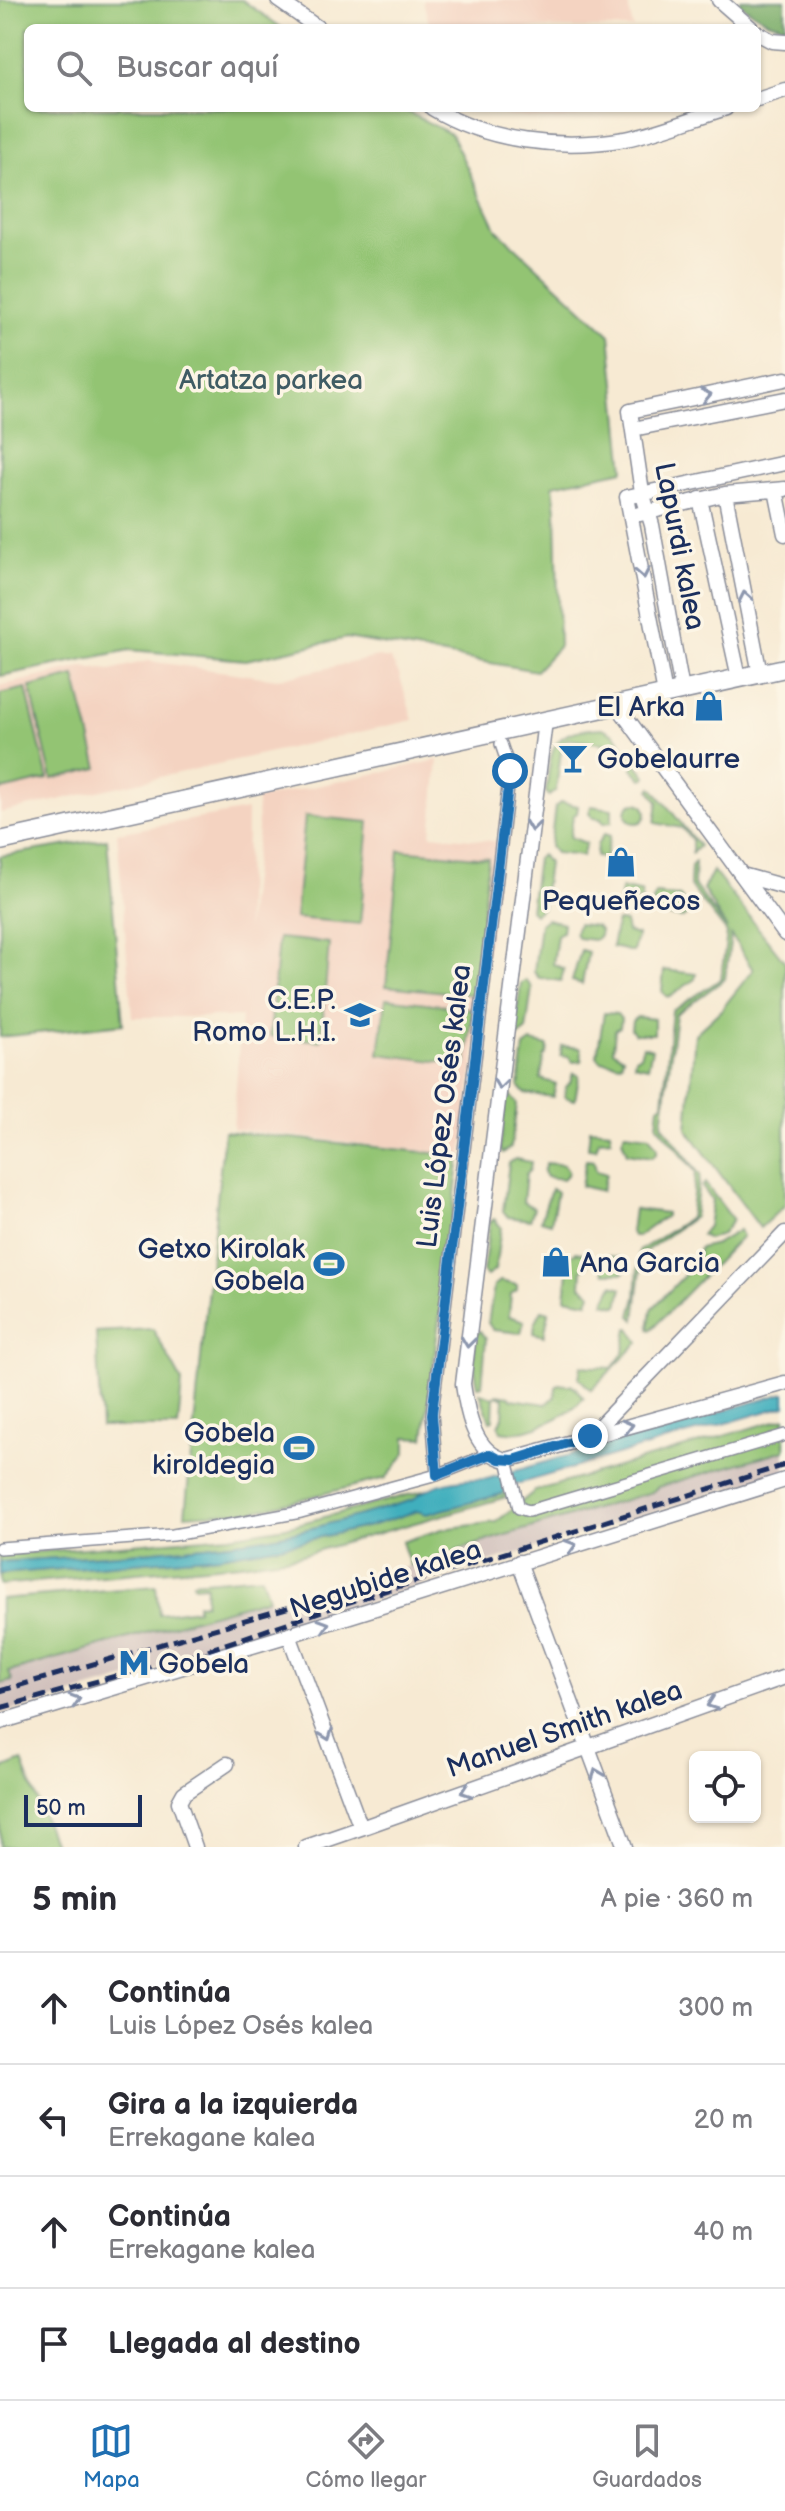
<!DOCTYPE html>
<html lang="es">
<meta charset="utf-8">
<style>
:root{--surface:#fff;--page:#f2f2f3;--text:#2b2b33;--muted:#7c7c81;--line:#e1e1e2;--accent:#1f6fb2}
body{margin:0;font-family:"Balsamiq Sans",sans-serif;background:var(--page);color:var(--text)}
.controls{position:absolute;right:24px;bottom:24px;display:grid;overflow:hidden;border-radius:12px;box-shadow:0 2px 6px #0004}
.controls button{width:72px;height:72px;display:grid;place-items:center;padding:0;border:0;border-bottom:2px solid var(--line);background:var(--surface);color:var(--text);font:40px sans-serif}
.scale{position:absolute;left:24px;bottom:20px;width:118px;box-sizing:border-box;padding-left:8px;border:4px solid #1b2f5e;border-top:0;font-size:22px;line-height:28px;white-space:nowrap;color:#1b2f5e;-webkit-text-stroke:6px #fcf5e5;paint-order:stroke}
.stop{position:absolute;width:24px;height:24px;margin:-18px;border:6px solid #1f6fb2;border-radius:50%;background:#fff}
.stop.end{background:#1f6fb2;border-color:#fff;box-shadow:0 2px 8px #0008}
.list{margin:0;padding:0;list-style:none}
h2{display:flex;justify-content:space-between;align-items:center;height:104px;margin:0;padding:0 32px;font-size:34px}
h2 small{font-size:26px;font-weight:400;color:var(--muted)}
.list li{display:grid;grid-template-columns:52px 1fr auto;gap:24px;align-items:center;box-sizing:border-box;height:112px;padding:0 32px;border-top:2px solid var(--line)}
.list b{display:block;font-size:30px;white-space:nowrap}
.list p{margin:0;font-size:26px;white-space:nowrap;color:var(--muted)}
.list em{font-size:26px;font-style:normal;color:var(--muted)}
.icon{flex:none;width:44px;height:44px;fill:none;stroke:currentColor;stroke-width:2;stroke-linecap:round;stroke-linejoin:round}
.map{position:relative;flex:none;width:785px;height:1847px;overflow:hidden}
.search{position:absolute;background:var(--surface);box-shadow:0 2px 6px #0004;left:24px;right:24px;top:24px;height:88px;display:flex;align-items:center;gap:20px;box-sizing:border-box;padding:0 28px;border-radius:12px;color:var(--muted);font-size:30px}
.sheet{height:552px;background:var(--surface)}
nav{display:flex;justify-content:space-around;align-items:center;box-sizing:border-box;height:112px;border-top:2px solid var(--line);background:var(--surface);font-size:22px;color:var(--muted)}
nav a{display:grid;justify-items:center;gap:4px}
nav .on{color:var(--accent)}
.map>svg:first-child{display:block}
.built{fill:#f4d3c1}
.industrial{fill:#d0c0bc}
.green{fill:#93c473;stroke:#577a68;stroke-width:2}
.forest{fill:#76aa65;stroke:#486c62;stroke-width:2}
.water{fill:#40afbd;stroke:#2e6f8e;stroke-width:2}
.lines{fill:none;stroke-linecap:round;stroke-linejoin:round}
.pedestrian-casing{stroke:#898c98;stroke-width:14}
.minor-casing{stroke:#898c98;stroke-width:17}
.tertiary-casing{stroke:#898c98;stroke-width:21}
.pedestrian{stroke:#fff;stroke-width:11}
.minor{stroke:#fff;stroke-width:14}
.tertiary{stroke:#fff;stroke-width:18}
.rail{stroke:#1b2f5e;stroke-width:5;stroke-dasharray:12 6;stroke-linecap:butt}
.oneway{stroke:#8d97ae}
.route{stroke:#1f6fb2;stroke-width:10}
.labels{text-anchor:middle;stroke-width:7;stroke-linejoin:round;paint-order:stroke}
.park-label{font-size:28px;fill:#3f5c64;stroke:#fcf5e5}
.street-label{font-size:28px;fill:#1b2f5e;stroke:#fcf5e5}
.poi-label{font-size:28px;fill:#1b2f5e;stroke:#fcf5e5;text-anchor:end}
</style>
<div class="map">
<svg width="785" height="1847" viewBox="0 0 785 1847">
<rect width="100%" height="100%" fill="#fcf5e5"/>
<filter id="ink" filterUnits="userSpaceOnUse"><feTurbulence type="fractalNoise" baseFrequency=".0125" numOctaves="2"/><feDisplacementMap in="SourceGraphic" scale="16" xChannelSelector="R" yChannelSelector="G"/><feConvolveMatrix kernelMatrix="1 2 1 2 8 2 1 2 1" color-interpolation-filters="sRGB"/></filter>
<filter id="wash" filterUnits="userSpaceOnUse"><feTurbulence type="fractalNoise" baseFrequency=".006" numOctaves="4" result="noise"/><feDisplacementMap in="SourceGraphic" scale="32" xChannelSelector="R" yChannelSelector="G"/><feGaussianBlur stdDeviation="1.8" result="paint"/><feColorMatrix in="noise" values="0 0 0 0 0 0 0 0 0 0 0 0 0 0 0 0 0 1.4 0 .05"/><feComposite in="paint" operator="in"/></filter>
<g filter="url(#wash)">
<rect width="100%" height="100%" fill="#f7ead3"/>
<path class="built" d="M423,0H627L633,28H430Z
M489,108H620L558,120L508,116Z
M378,657L390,659L399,674L413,720L0,813V686L82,667L110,670L148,661L277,679Z
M438,760L431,835L501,842L462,1155L233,1129L241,1017H132L117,833L247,810L246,930L258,829L257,799Z"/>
<path class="industrial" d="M785,1450V1471L464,1570L191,1660L0,1714V1684L11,1681L9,1672L268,1598L272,1607L379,1576L499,1537L651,1492L658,1487Z"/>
<path class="green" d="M0,0H242L282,28H28V108H400L451,134L497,230L610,335L624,470L553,485L556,510L559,646L536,671L347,638L246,660L130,650L0,676Z
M75,676L98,768L52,779L30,687Z
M26,688L48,779L2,790L0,781V694Z
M603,728L615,735L646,776V778L642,779L633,769L634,762L621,746L568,739L562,744L556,790L549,796L546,792C552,745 550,730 603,728Z
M652,787L699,846L692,853V840L682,828L655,823L658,802L650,790Z
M561,802L578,806L577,813L573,816L570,837L586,843L582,856L555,853L550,847L555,807Z
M626 813a10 10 0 1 1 20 0a10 10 0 1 1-20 0Z
M591,806L612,809V822L603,823L601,819L593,818L589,813Z
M305,816L369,822L360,924L295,918Z
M604,834L610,836L605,859L596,856L597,845Z
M107,839L123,1024L0,1037V856Z
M399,850L488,858L475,995L386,986Z
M541,855L548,863L542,908L534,914L530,910L537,858Z
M695,862L694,885L727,929L703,889L713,871L785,962V1205L760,1228L687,1129L695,1034L721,1010L753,970L731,935L725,979L676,1014L662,1124L700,1175L694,1217L643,1253L635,1320L631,1316L636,1297L639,1251L690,1218L696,1172L657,1125L659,1107L663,1104L672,1011L721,979L727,933L690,886L691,866Z
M621,889L641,892L642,900H631L627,911L619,910Z
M656,894L680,897L688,908L687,914L683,918L657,915L653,901Z
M546,919L563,923L562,932L557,935L553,964L564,969L561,981L539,978L534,972L540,924Z
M617,921L625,922L627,932L637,935L633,952L612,947Z
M578,924L596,926L600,930L599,936L594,940L578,938L575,933Z
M278,938L329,943L321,1041L270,1036Z
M581,950L588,952L582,984L572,981Z
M664,970L696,974L695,979L670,997L666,996L662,991Z
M526,980L532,988L526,1031L518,1037L514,1033L521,983Z
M386,998L473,1009L466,1065L379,1054Z
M604,1013L617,1014L621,1019L620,1027L615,1030L613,1050L623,1057L621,1064L601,1061L597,1056Z
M637,1017L654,1019V1034H635L631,1029L632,1021Z
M531,1042L548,1046L547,1054L544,1057L541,1079L556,1084L553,1097L524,1093L519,1087L524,1047Z
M562,1046L581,1048L582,1061L573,1062L569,1057L561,1056Z
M643,1046L652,1049L648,1067L634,1064L635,1058L640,1055Z
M573,1073L579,1076L575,1100L565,1097L566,1086L570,1083Z
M510,1095L517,1104L511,1147L503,1153L500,1149L506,1098Z
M590,1129L610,1131L611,1139L599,1140L596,1149L588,1148Z
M224,1131L460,1156L424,1438L406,1437V1453L386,1478L254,1511L185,1515Z
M625,1133L649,1136L657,1147V1153L652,1157L627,1153L622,1140Z
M515,1159L531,1162L530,1170L526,1174L523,1202L534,1208L530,1220L508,1217L503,1211L509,1163Z
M586,1160L594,1161L596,1171L606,1174L602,1191L581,1186Z
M546,1163L564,1165L568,1170L567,1175L563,1179L546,1177L543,1172Z
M705,1183L733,1220L722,1234L708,1239L701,1235L708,1226L712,1200L702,1187Z
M551,1189L557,1192L551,1223L541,1220Z
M634,1209L666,1213V1216L638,1236H633L631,1232Z
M494,1219L501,1227L495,1270L487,1276L483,1272L490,1222Z
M739,1230L742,1236L651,1330L649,1329L652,1309L697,1262L699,1248L716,1244Z
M576,1252L586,1254L589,1258L588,1265L582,1270L581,1286L591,1293L588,1302L565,1298L570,1256Z
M607,1256L624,1258V1273H605L602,1268L603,1260Z
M500,1281L517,1285V1290L511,1294L509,1316L524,1321L521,1333L493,1330L488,1323L494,1286Z
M613,1285L622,1288L618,1306L604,1303Z
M542,1310L549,1312L544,1336L534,1333L535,1323Z
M628,1328H630L639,1342L591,1390L579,1378L581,1366L612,1368L624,1352Z
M153,1329L182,1382L178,1427H101L96,1332Z
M480,1331L486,1339L482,1385L478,1387L474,1364L475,1335Z
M559,1384L574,1386L584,1398C568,1416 525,1437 501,1431L499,1426L503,1417L504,1398L497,1395L494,1397L493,1420L490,1421L480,1393L493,1397L497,1394L509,1396L512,1399L546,1404L555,1397L556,1387Z
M785,1418V1450L658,1487L652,1492L499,1537L410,1566L402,1542L442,1529L496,1522L535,1491Z
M507,1487L510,1496L298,1556L240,1564L0,1585V1574L219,1556L280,1546L370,1526L417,1511L428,1514L502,1494Z
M423,1491L414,1500C360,1515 307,1532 252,1540C169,1552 84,1556 0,1562V1555L229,1536L286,1527Z
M261,1576L268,1598L9,1672L12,1681L0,1684V1599L156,1586L159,1614L197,1609V1604L205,1603L206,1585L194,1586L193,1582Z
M22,1761L55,1847H0V1770Z"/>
<path class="forest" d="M740,0H785V26L767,21L739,4Z"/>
<path class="water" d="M785,1393V1406L507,1487L502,1494L427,1514L417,1511L370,1526L280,1546L219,1556L0,1574V1562C84,1556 169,1552 252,1540C307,1532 360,1515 413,1500C432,1481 462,1479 487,1479Z"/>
</g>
<g filter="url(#ink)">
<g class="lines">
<g class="pedestrian-casing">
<path id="pedestrian" d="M507,1460L519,1508L529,1511L785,1435
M437,1475L432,1414L510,771L501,744
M0,1548L173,1535L301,1512L437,1475L490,1454"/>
</g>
<g class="minor-casing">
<path id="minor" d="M278,0L318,28
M719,0L751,28
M757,33L772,41L785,42
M757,99L785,90
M432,108C488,142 561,150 625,139C659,132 693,118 726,108
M633,429L785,399
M776,490L785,534
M725,494L760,674
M700,499L739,678
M640,514L725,494L785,489
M682,690L652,525L642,492L630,411L785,379
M665,694L627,497L785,463
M617,705L785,934
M545,721L463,1384C467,1412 474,1454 507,1460L785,1383
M742,875L785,887
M590,1436L785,1233
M519,1562L625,1847
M289,1635L361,1828L306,1847
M0,1722L289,1635L785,1480
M361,1828L785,1677
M195,1847L179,1802L184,1793L227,1764"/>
</g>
<g class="tertiary-casing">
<path id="tertiary" d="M0,841L785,668"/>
</g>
<use href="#pedestrian" class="pedestrian"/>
<use href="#minor" class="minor"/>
<use href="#tertiary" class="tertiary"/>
<path class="rail" d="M0,1691L349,1590
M0,1708L199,1653L340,1605L785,1465"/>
</g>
<defs><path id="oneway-chevron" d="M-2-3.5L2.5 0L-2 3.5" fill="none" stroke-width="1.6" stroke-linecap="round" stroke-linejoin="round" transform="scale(2)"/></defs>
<g class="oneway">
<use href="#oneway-chevron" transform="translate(706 395) rotate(-12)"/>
<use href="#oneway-chevron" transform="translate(643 573) rotate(79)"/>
<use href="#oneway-chevron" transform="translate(745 597) rotate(-101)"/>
<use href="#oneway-chevron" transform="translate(532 826) rotate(97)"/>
<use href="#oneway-chevron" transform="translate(500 1084) rotate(97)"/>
<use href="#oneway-chevron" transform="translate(468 1342) rotate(97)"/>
<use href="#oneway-chevron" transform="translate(628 1426) rotate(-15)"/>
<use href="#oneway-chevron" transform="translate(571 1546) rotate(-17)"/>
<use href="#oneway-chevron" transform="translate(324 1625) rotate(-18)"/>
<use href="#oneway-chevron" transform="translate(75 1700) rotate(-17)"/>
<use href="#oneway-chevron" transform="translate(712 1704) rotate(160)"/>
<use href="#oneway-chevron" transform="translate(327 1735) rotate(70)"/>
<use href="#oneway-chevron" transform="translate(597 1774) rotate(-111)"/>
<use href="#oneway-chevron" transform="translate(466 1791) rotate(161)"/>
</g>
</g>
<g class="lines" filter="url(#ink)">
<path class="route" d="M510,771L432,1414L437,1475L490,1454L499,1459L514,1460L590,1436"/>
</g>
<defs>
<g id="shop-bare" transform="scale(2.4)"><path d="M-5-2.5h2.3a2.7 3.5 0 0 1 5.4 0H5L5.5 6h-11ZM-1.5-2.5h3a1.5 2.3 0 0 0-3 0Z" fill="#1f6fb2" stroke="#fcf5e5" stroke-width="2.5" paint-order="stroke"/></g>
<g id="bar-bare" transform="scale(2.4)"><path d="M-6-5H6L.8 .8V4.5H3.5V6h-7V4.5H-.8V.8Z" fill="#1f6fb2" stroke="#fcf5e5" stroke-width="2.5" paint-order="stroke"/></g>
<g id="school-bare" transform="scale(2.4)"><path d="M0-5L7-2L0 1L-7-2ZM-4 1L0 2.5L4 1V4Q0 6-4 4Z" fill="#1f6fb2" stroke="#fcf5e5" stroke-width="2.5" paint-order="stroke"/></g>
<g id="stadium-bare" transform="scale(2.4)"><path d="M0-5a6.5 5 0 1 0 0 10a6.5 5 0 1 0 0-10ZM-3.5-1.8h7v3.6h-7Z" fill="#1f6fb2" stroke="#fcf5e5" stroke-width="2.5" paint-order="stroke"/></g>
<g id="metro-bare" transform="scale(2.4)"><path d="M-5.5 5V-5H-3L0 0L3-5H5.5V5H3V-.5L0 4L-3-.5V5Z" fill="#1f6fb2" stroke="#fcf5e5" stroke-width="2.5" paint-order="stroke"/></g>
</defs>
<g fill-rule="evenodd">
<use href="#shop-bare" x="709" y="706"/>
<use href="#bar-bare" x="573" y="758"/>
<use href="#shop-bare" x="621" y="862"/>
<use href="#school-bare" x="360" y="1015"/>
<use href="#shop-bare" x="556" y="1262"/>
<use href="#stadium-bare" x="329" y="1264"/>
<use href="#stadium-bare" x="299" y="1448"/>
<use href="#metro-bare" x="134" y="1663"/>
</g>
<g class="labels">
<g class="park-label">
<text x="271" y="389">Artatza parkea</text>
</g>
<g class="street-label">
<text transform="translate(681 546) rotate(79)" y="10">Lapurdi kalea</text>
<text transform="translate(443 1106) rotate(-83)" y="10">Luis López Osés kalea</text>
<text transform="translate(385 1578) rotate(-18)" y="10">Negubide kalea</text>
<text transform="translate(564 1728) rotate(-19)" y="10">Manuel Smith kalea</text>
</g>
<g class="poi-label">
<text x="685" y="716">El Arka</text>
<text x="597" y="768" text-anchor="start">Gobelaurre</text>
<text x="621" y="910" text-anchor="middle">Pequeñecos</text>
<text x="336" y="1009">C.E.P.<tspan x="336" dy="32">Romo L.H.I.</tspan></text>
<text x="305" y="1258">Getxo Kirolak<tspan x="305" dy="32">Gobela</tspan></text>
<text x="580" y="1272" text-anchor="start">Ana Garcia</text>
<text x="275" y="1442">Gobela<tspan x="275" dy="32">kiroldegia</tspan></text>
<text x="158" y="1673" text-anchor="start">Gobela</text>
</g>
</g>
</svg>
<div class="controls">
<button><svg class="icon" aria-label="locate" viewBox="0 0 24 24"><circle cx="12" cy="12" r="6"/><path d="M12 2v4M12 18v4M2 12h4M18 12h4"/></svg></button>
</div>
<div class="scale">50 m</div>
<div class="stop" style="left:510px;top:771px"></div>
<div class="stop end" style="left:590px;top:1436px"></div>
<div class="search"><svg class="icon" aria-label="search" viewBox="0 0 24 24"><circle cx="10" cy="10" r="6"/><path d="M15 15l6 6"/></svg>Buscar aquí</div>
</div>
<section class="sheet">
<h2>5 min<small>A pie · 360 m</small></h2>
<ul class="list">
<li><svg class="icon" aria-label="ahead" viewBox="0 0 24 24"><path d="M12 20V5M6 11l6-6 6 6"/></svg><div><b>Continúa</b><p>Luis López Osés kalea</p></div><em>300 m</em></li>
<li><svg class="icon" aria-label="left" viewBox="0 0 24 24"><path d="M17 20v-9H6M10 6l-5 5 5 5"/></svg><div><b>Gira a la izquierda</b><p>Errekagane kalea</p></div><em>20 m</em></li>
<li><svg class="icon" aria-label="ahead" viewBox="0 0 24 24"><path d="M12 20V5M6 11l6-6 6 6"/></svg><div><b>Continúa</b><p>Errekagane kalea</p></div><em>40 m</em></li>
<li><svg class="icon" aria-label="arrive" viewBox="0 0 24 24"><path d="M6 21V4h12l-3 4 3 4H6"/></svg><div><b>Llegada al destino</b></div></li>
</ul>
</section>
<nav>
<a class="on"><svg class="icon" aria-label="map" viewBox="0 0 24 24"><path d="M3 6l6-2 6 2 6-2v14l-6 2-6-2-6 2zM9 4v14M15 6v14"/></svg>Mapa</a>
<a><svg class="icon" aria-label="directions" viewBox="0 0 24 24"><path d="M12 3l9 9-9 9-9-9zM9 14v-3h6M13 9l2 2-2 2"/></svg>Cómo llegar</a>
<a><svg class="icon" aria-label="saved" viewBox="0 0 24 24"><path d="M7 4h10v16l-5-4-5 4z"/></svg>Guardados</a>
</nav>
